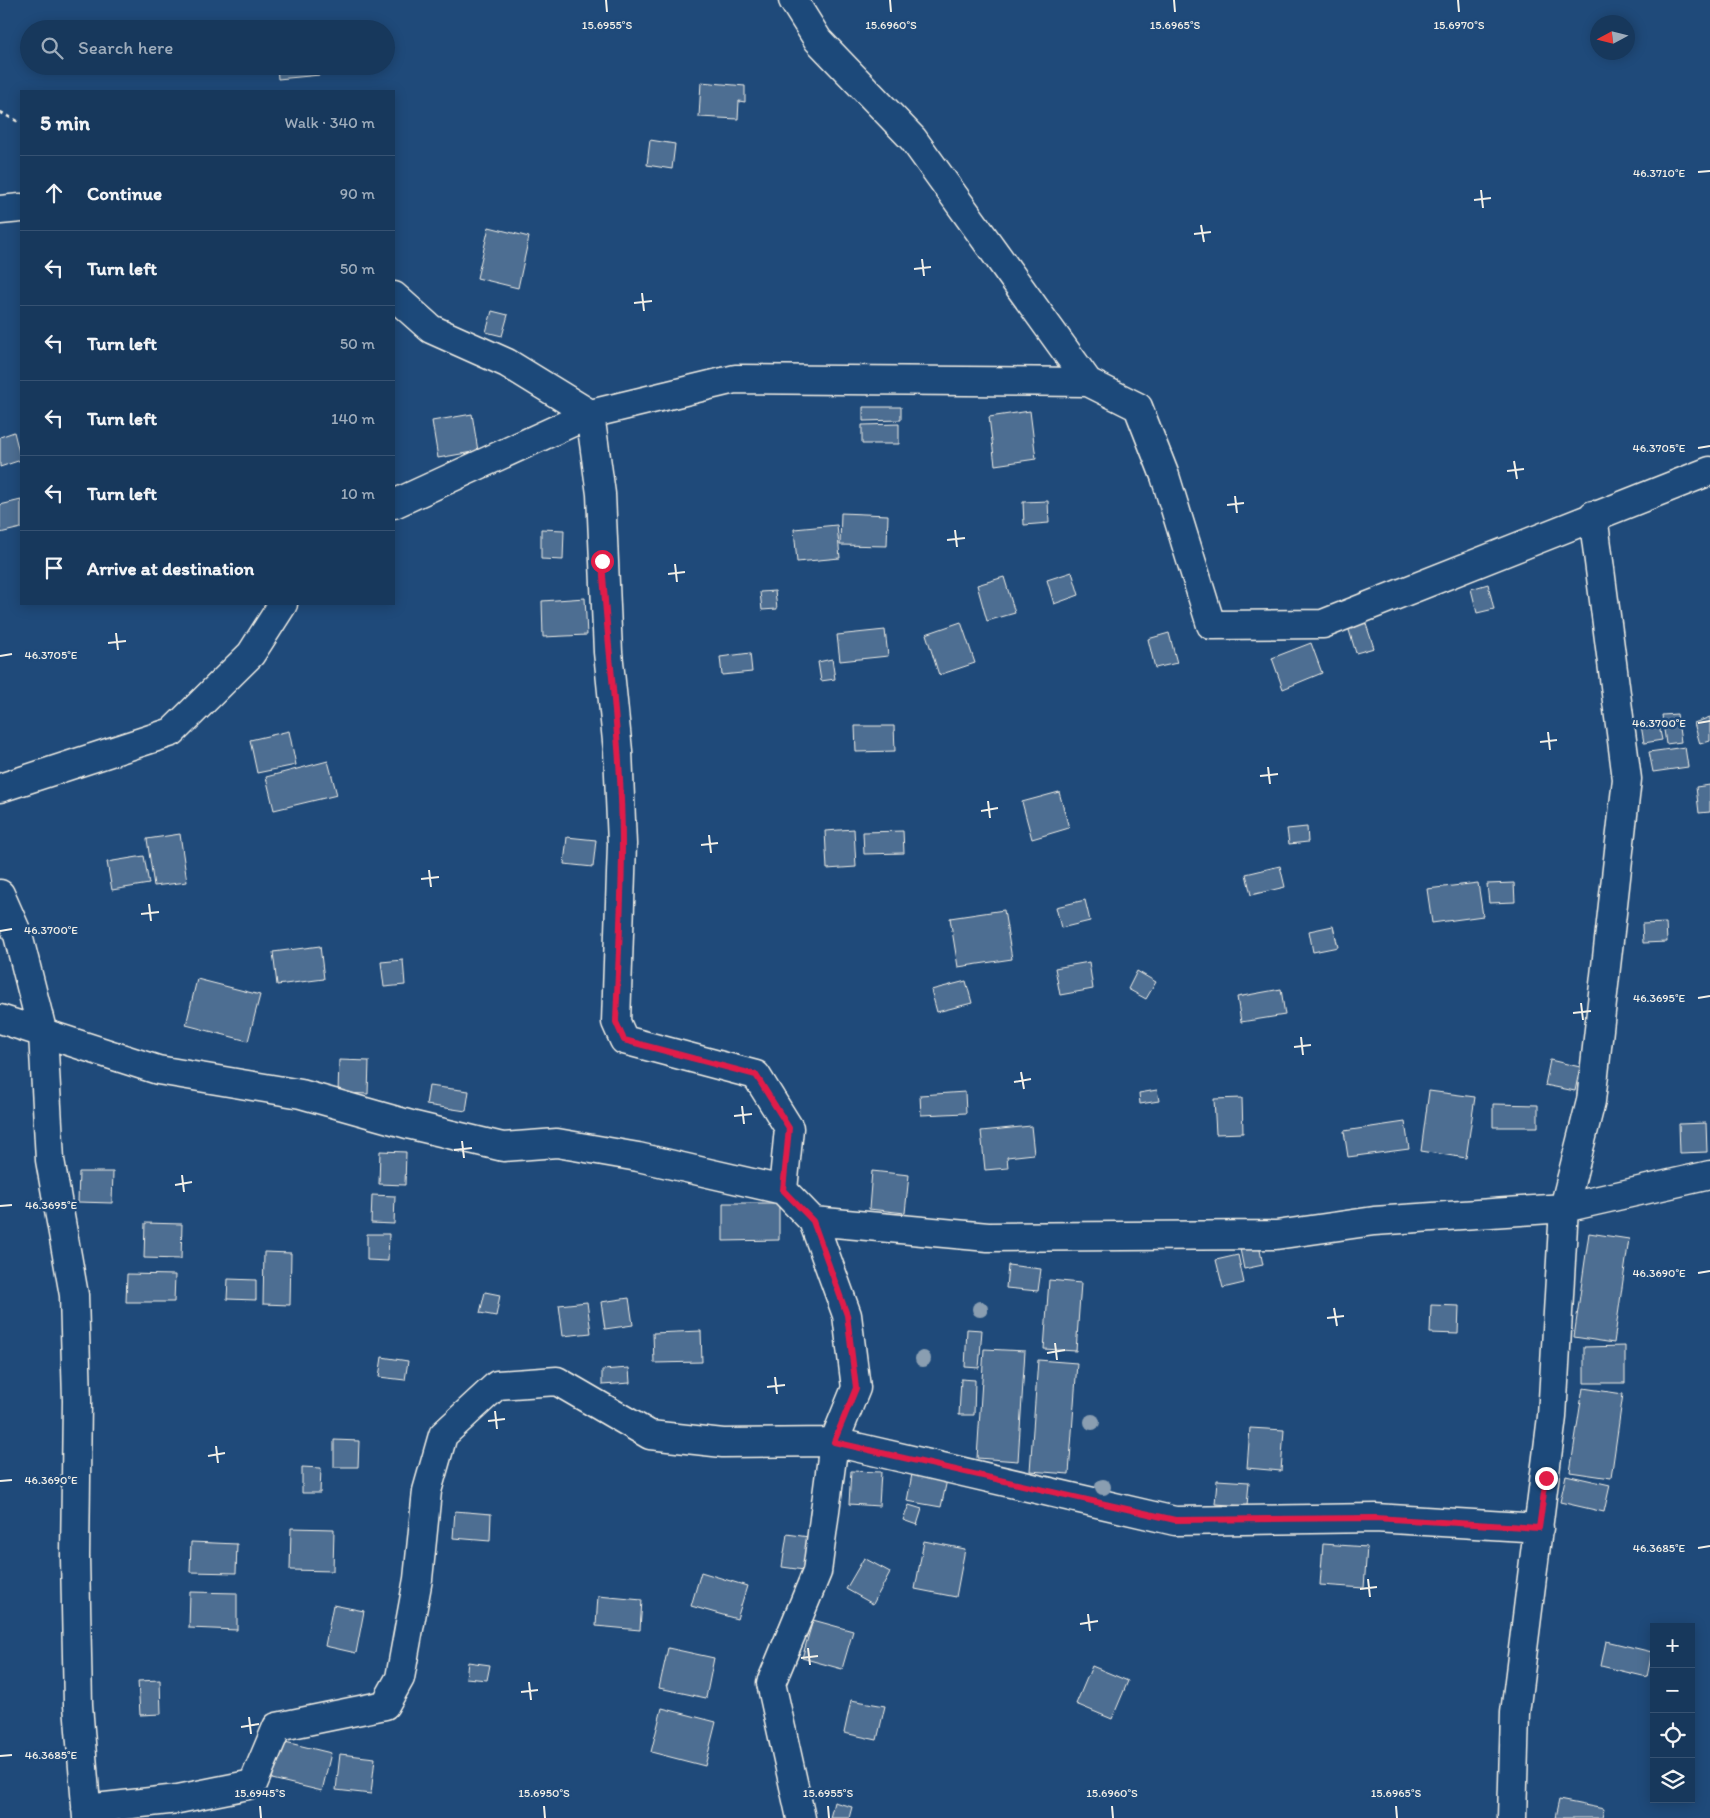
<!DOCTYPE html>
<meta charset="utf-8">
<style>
:root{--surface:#17385c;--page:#203f62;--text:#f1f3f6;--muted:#9eacbb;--line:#365272}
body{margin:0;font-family:Itim,sans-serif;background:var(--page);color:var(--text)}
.controls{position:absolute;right:15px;bottom:15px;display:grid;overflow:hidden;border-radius:0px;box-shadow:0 2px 12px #0003}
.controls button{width:45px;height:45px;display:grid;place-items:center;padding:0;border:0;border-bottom:1px solid var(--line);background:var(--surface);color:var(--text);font:25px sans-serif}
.compass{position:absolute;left:1590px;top:15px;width:45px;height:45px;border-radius:50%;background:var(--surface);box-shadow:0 2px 12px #0003;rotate:263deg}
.stop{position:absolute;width:15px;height:15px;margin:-11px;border:4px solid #e11d48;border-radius:50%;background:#fff}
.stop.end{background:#e11d48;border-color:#fff;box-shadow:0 1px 5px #0008}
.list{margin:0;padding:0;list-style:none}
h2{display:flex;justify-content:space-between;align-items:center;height:65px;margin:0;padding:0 20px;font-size:21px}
h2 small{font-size:16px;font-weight:400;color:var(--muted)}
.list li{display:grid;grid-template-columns:32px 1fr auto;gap:15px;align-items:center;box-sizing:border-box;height:75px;padding:0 20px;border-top:1px solid var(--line)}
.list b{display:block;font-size:19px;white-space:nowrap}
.list em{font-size:16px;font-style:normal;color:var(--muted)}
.icon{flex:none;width:28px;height:28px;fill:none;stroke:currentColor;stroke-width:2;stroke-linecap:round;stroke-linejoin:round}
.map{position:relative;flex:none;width:1710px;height:1818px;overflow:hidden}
.search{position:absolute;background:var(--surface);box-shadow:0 2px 12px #0003;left:20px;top:20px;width:375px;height:55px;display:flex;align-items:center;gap:12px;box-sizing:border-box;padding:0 18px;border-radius:28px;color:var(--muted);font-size:19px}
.panel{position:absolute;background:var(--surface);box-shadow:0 2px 12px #0003;left:20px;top:90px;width:375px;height:515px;border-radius:0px}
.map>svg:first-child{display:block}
.building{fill:#4d6e92;stroke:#f4f1e8}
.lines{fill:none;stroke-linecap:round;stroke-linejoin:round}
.minor-casing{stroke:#f4f1e8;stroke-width:31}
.path{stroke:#f4f1e8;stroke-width:3;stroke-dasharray:4 4;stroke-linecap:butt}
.minor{stroke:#1f4a7a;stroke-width:28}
.tree{fill:#8a9eb1}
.route{stroke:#e11d48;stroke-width:6}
.ticks{fill:none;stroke:#f4f1e8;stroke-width:2}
.ticks-label{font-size:12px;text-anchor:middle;fill:#f4f1e8;stroke:#1f4a7a;stroke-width:5;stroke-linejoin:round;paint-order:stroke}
</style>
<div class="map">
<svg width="1710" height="1818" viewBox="0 0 1710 1818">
<rect width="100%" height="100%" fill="#1f4a7a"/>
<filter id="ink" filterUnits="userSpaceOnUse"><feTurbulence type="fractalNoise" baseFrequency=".02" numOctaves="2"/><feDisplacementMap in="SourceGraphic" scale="10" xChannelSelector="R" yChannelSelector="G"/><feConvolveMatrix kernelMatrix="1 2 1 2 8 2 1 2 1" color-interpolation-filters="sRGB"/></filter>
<g filter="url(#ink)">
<path class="building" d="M277,66H320V75L278,79Z
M701,82L745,86V102L739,101L738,119L699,117Z
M650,140L675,144L672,169L647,165Z
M489,227L529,237L518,288L477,278Z
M492,311L508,315L502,336L486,332Z
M863,407H901V420L863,421Z
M1030,411L1036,459L995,465L989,417Z
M472,414L478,451L438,458L432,421Z
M899,424V444H862V425Z
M14,432L21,460L0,467V437Z
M21,500V528L0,533V505Z
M1048,501L1049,523L1024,525L1023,502Z
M841,513L888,515L887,546L840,545Z
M837,525L840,558L797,562L794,529Z
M541,529L564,530L563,560L541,559Z
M1072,572L1079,595L1054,604L1047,580Z
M1004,577L1015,613L987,621L977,585Z
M1488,584L1494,609L1477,613L1471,589Z
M775,591L777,609L762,610L760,592Z
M585,598L587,635L543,637L542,601Z
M1365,621L1374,648L1356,653L1348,627Z
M961,622L975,663L939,675L926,634Z
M885,630L888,656L840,661L837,635Z
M1169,633L1177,663L1155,668L1148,639Z
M1311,643L1322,673L1283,689L1272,658Z
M750,653L752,672L722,675L720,657Z
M832,659L835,679L821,681L818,662Z
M1677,714L1681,742L1666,744L1662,715Z
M1710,717V741L1700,744L1694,723Z
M1658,721L1662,740L1644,743L1641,725Z
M855,726H894L895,751L856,752Z
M289,731L296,765L257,773L250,740Z
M1685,747L1688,767L1653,772L1649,752Z
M328,761L337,795L274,810L266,777Z
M1710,785V812L1699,813L1696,787Z
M1059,792L1069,828L1032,839L1022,802Z
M1307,827L1308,842L1289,844L1287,829Z
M854,829L856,867L827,869L825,831Z
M903,831L904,853L864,854L863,832Z
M180,834L187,882L154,886L147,839Z
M567,837L596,840L593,867L564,864Z
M144,856L149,884L112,890L107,862Z
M1280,866L1285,887L1251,895L1246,874Z
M1478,883L1483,916L1432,923L1427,889Z
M1514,883L1515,902L1489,903L1487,884Z
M1085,900L1090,921L1061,928L1056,907Z
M1004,910L1012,959L958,967L950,918Z
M1666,923L1667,942L1643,943L1642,924Z
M1333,926L1338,947L1313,952L1309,931Z
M320,946L324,979L277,985L273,952Z
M403,960L405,985L384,987L381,962Z
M1089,962L1093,989L1060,995L1055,968Z
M1137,971L1156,982L1146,999L1128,989Z
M197,979L260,995L248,1041L186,1025Z
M966,981L972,1003L937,1012L931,990Z
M1281,989L1285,1015L1241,1022L1237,997Z
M339,1060L369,1061L368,1094L338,1093Z
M1550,1060L1580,1067L1575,1091L1545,1085Z
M429,1086L469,1091L466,1111L426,1105Z
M1157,1090L1159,1101L1140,1104L1139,1093Z
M1429,1091L1475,1097L1466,1158L1421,1151Z
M965,1092L966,1113L921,1115L920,1095Z
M1242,1098L1243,1133L1216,1134L1214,1099Z
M1493,1104L1538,1105V1127H1493Z
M1405,1122L1409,1149L1348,1157L1344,1131Z
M1706,1123L1707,1152L1680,1153L1679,1124Z
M1031,1126L1034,1154L1007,1157L1008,1168L985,1170L981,1131Z
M380,1151L406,1152L405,1185L379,1184Z
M872,1171L909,1175L905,1213L869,1209Z
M79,1172H113L112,1203L78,1202Z
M372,1195L395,1196L394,1224L371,1223Z
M723,1203H779V1240L723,1241Z
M145,1223L182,1224L181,1259L144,1258Z
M1589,1233L1629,1239L1614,1343L1574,1337Z
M367,1234H389L388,1261L367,1260Z
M1259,1245L1263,1265L1244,1269L1240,1249Z
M264,1252L291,1253L290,1305L263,1304Z
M1238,1255L1244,1283L1223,1288L1216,1260Z
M1008,1265L1041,1269L1038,1291L1006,1288Z
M127,1274L175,1275L174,1302H126Z
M228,1279L256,1280V1300L227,1299Z
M1049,1280L1081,1283L1076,1351L1044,1349Z
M485,1292L500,1295L496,1316L480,1313Z
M629,1298L633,1325L605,1329L601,1302Z
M587,1302L591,1333L563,1336L559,1305Z
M1431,1305L1459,1306L1458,1334L1430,1333Z
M967,1329L982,1330L979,1368L965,1367Z
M701,1331L702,1362L654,1363L653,1333Z
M1625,1346V1383H1584V1347Z
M984,1349L1025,1351L1018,1461L977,1458Z
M382,1357L408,1361L405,1380L379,1377Z
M1038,1360L1077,1363L1069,1474L1030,1471Z
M629,1368L630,1383L602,1385V1370Z
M961,1379L975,1380L974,1415H959Z
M1583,1388L1623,1394L1611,1478L1570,1472Z
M1250,1428L1284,1430L1281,1471L1247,1468Z
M334,1440L359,1441L358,1467H334Z
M302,1467L321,1468L320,1493H302Z
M851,1471L881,1472L879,1506L849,1504Z
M912,1474L947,1480L941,1507L907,1501Z
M1566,1475L1610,1485L1604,1512L1560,1502Z
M1217,1480L1249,1482L1247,1506L1215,1504Z
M909,1505L922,1509L917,1525L903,1520Z
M455,1511L491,1514L490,1541L453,1538Z
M291,1528L334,1529L333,1571L290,1570Z
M787,1534L809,1537L804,1570L782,1567Z
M924,1541L965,1549L956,1597L915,1589Z
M191,1542L237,1544L236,1573L190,1572Z
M1323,1544L1367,1547L1364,1588L1320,1585Z
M864,1558L890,1572L873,1604L846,1589Z
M701,1572L747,1586L737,1619L691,1606Z
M190,1592L237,1593V1630L189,1628Z
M598,1596L642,1600L640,1630L596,1626Z
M333,1605L364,1611L356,1653L325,1646Z
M813,1620L853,1631L842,1669L802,1658Z
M1606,1641L1652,1652L1647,1677L1601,1666Z
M668,1648L714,1658L706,1698L659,1688Z
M468,1662L490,1665L487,1680L466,1678Z
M1092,1666L1128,1681L1112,1719L1076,1704Z
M160,1680L161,1714L140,1715L138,1681Z
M851,1700L885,1706L877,1740L844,1733Z
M662,1708L716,1722L705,1766L651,1752Z
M281,1741L331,1753L322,1791L272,1779Z
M340,1754L375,1758L371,1794L336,1790Z
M1559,1800L1604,1809L1602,1818H1555Z
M834,1802L852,1807L849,1818H830Z"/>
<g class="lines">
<g class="minor-casing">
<path id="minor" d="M793,0L818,40L913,139L1088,382
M0,210L21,208
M394,296L431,329L507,363L590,414L735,379L1088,382L1138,407L1165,476L1211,625L1323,624L1710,471
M394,504L590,414L601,494L608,652L618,751L622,844L616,1022L624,1040L756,1075L789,1128L783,1190
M0,788L172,732L251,654L283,604
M0,894L18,935L43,1034L50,1160L74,1295L77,1401L75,1557L78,1705L87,1818
M0,1019L158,1070L301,1094L411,1125L503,1147L557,1143L638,1157L783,1190L813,1221L988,1237L1276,1235L1374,1221L1564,1208L1710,1175
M86,1809L178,1799L253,1784L277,1727L385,1705L400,1678L418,1579L427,1491L443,1435L497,1385L557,1381L650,1435L723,1443L834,1442L1175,1521L1375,1518L1539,1528
M801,1818L771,1683L817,1572L834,1442L856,1388L847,1315L813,1221
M1512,1818L1515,1713L1552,1417L1564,1208L1591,1101L1627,779L1593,515"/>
</g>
<path class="path" d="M0,112L21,123"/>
<use href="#minor" class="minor"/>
</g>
<g class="tree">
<circle cx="980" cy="1309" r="8"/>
<circle cx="923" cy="1359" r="8"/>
<circle cx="1092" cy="1422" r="8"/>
<circle cx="1103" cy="1487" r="8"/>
</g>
</g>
<g class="lines" filter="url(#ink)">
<path class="route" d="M602,561C608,655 622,750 622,844C622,903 618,963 616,1022L624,1040L756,1075L789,1128L783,1190L813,1221L847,1315L856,1388L834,1442L1175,1520L1375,1518L1539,1528L1546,1478"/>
</g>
<path class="ticks" d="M606,0L607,12M890,0L891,12M1174,0L1175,12M1458,0L1459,12M1698,172L1710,171M1481,190L1483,208M1474,200L1491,198M1201,225L1204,242M1194,234L1211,232M922,259L924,276M914,269L931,267M642,293L644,311M634,303L652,301M1698,448L1710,446M1514,461L1517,479M1507,471L1524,469M1235,496L1237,513M1227,505L1244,503M955,530L957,547M947,540L965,538M675,564L677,582M668,574L685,572M116,633L118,650M108,643L126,641M0,656L12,654M1698,723L1710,721M1548,732L1550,750M1540,742L1557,740M1268,767L1270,784M1260,776L1278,774M988,801L990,818M981,811L998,808M709,835L711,853M701,845L718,843M429,870L431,887M421,879L439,877M149,904L151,921M141,914L159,912M0,931L12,929M1698,998L1710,996M1581,1003L1583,1020M1573,1013L1591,1011M1301,1037L1303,1055M1294,1047L1311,1045M1021,1072L1024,1089M1014,1082L1031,1079M742,1106L744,1124M734,1116L752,1114M462,1141L464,1158M454,1150L472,1148M182,1175L184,1192M175,1185L192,1182M0,1206L12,1205M1698,1273L1710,1271M1334,1308L1337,1326M1327,1318L1344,1316M1055,1343L1057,1360M1047,1353L1065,1350M775,1377L777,1394M767,1387L785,1385M495,1411L497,1429M488,1421L505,1419M216,1446L218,1463M208,1456L225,1453M0,1481L12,1480M1698,1548L1710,1546M1368,1579L1370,1597M1360,1589L1377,1587M1088,1614L1090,1631M1080,1624L1098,1621M808,1648L810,1665M801,1658L818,1656M529,1682L531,1700M521,1692L538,1690M249,1717L251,1734M241,1727L259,1724M0,1756L12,1755M260,1806L261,1818M544,1806L545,1818M828,1806L829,1818M1112,1806L1113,1818M1396,1806L1397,1818"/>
<g class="ticks-label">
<text x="607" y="29">15.6955°S</text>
<text x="891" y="29">15.6960°S</text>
<text x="1175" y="29">15.6965°S</text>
<text x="1459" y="29">15.6970°S</text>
<text x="1659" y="177">46.3710°E</text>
<text x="1659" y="452">46.3705°E</text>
<text x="51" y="659">46.3705°E</text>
<text x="1659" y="727">46.3700°E</text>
<text x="51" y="934">46.3700°E</text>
<text x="1659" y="1002">46.3695°E</text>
<text x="51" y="1209">46.3695°E</text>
<text x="1659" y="1277">46.3690°E</text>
<text x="51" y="1484">46.3690°E</text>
<text x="1659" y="1552">46.3685°E</text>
<text x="51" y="1759">46.3685°E</text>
<text x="260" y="1797">15.6945°S</text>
<text x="544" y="1797">15.6950°S</text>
<text x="828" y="1797">15.6955°S</text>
<text x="1112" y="1797">15.6960°S</text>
<text x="1396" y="1797">15.6965°S</text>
</g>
</svg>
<div class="controls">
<button>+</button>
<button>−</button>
<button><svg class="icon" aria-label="locate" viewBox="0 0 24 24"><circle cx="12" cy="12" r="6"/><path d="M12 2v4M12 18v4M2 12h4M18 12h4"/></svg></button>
<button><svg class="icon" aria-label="layers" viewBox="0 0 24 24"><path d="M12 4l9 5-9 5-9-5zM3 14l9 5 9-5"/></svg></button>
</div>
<svg class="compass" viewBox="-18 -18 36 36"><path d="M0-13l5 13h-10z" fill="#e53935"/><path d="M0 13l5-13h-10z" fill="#9eacbb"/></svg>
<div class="stop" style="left:602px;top:561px"></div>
<div class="stop end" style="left:1546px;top:1478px"></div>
<div class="search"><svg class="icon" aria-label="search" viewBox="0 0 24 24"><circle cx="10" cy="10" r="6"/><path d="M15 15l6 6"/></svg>Search here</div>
<section class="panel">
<h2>5 min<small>Walk · 340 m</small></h2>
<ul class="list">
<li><svg class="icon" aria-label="ahead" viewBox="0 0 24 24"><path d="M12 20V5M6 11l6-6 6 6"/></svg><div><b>Continue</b></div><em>90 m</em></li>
<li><svg class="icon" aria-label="left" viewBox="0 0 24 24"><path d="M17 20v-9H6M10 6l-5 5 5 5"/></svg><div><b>Turn left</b></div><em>50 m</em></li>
<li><svg class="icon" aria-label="left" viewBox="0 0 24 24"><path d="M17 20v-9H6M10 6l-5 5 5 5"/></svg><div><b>Turn left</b></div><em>50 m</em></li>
<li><svg class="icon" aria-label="left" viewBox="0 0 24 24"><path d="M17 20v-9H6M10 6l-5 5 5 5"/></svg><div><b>Turn left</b></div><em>140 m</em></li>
<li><svg class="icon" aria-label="left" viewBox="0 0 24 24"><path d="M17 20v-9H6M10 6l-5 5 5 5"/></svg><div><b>Turn left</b></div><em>10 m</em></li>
<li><svg class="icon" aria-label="arrive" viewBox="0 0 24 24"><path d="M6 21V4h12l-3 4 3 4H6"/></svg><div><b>Arrive at destination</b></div></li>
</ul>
</section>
</div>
